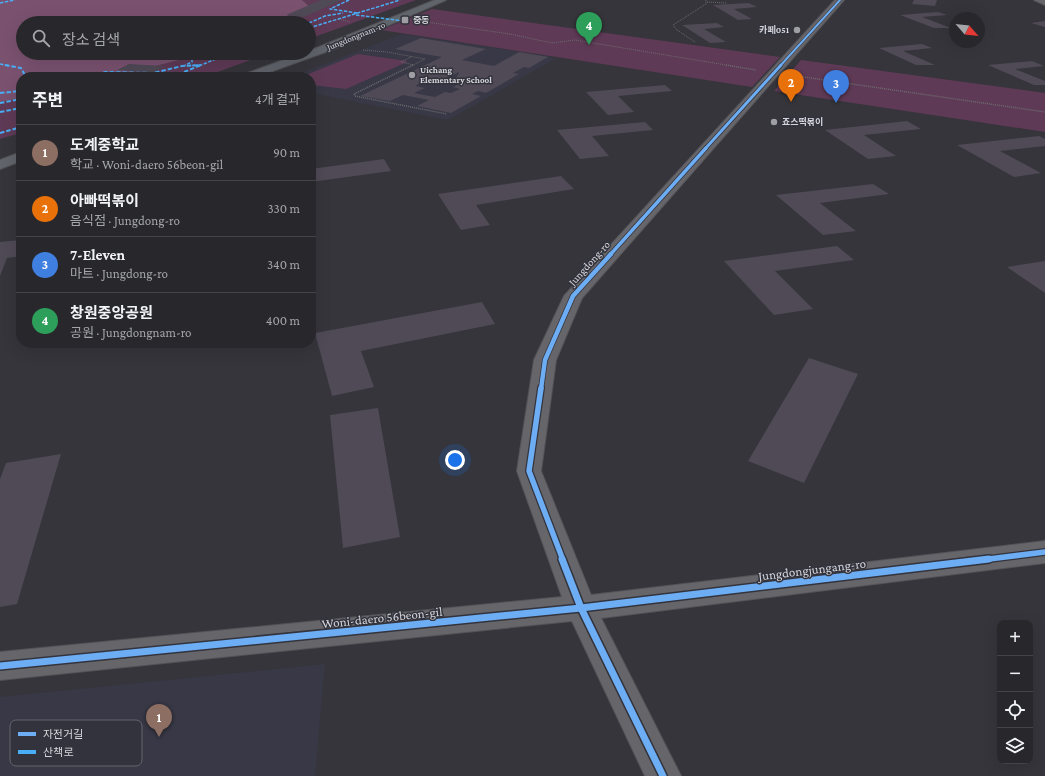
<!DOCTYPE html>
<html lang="ko">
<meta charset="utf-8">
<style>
:root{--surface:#28282c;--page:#303034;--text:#f1f3f6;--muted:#a5a6a9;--line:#444448;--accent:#db2777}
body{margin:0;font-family:"Crimson Pro","Noto Sans KR",serif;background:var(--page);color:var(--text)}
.controls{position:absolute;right:12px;bottom:12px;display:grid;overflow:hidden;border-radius:8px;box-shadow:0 4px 16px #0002}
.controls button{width:36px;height:36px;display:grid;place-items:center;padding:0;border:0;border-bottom:1px solid var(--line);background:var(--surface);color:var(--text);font:20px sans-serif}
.compass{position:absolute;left:949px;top:12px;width:36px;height:36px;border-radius:50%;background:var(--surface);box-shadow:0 4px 16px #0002;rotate:118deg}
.you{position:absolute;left:455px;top:460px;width:14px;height:14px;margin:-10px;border:3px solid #fff;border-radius:50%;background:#1a73e8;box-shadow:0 0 0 6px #1a73e833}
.badge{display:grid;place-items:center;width:26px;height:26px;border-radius:50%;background:var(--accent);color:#fff;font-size:13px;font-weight:700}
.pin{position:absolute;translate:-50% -33px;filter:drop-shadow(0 1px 2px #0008)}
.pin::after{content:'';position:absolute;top:21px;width:14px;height:12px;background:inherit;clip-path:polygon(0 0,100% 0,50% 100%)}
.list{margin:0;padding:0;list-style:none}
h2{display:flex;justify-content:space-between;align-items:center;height:52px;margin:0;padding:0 16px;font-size:17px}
h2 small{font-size:13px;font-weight:400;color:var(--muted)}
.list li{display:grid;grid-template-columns:26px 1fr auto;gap:12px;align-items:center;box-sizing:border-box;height:56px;padding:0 16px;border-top:1px solid var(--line)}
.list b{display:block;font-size:15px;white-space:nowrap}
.list p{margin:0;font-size:13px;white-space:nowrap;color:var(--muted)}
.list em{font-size:13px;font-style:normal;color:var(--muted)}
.icon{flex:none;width:22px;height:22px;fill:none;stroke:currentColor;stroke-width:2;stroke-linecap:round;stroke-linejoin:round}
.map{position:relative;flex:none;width:1045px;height:776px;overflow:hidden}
.search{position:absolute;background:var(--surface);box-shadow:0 4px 16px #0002;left:16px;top:16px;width:300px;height:44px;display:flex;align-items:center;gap:10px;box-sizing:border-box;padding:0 14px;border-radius:22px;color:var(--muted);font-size:15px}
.panel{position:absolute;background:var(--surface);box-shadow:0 4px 16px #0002;left:16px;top:72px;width:300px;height:276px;border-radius:16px}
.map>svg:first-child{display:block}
.built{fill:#383846}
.green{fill:#5f3a56}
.forest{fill:#7a5270}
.building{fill:#4f4a56;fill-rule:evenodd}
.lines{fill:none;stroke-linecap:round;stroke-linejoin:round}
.street-casing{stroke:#525257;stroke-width:2}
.secondary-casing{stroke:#525257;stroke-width:2}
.path-far1{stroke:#6b6b6f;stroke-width:1;stroke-dasharray:1 1;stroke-linecap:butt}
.path{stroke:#6b6b6f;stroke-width:1.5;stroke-dasharray:1 1;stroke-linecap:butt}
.street{fill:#66666a;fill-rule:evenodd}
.secondary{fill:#60646b;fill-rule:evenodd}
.quiet-far1{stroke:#49aef6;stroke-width:1.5;stroke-dasharray:3.5 1.5;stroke-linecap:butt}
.quiet{stroke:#49aef6;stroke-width:2;stroke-dasharray:4.5 2;stroke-linecap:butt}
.cycleway-far5-casing{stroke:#33333d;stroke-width:3}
.cycleway-far4-casing{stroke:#33333d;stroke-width:4.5}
.cycleway-far3-casing{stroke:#33333d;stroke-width:5}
.cycleway-far2-casing{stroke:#33333d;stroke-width:6}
.cycleway-far1-casing{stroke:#33333d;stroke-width:8}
.cycleway-casing{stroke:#33333d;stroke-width:10}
.cycleway-far5{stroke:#6dadf4;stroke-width:2}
.cycleway-far4{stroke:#6dadf4;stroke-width:3}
.cycleway-far3{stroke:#6dadf4;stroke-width:3.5}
.cycleway-far2{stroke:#6dadf4;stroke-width:4.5}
.cycleway-far1{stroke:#6dadf4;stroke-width:5.5}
.cycleway{stroke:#6dadf4;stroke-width:7}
.poi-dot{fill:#9e9ea4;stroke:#33333d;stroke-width:1.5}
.labels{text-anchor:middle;stroke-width:3;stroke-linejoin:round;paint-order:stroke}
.far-poi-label{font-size:9px;font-weight:bold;fill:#d6d6dc;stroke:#33333d;text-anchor:start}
.far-street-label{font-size:9px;fill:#d6d6dc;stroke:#33333d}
.street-label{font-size:11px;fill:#d6d6dc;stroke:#33333d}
.near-street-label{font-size:13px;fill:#d6d6dc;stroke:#33333d}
.key{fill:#33333d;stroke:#64646d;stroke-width:1}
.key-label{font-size:11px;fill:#d6d6dc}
</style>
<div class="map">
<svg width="1045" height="776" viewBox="0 0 1045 776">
<rect width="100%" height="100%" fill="#35353b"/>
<path class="built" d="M402,34L548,56L555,59L450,119H442L311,93V77H291Z
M325,664L315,776H0V697Z"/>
<path class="green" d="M302,0H416L309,39V23H277L281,19L309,6Z
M432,9L780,57L752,87L381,30Z
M207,53H270L204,77H112Z
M358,54L407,61V62L346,89L311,85V77H301Z
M801,60L1045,93V132L774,91Z
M21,98V133L0,139V102Z"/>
<path class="forest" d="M0,0H302L309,6L281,19L277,23H23V53H207L112,77H21V98L0,102Z"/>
<path class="building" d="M321,0H342L304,17L286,15Z
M914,0H937L935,6L912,4Z
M749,3L757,7L734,9L752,19L738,20L713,5Z
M938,12L947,15L922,17L951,28H934L900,15Z
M1045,21V27L1031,23Z
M717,23L724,27L704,29L726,42L710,43L682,25Z
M421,38L486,49L462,60L494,66L519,52L548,57L529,68L524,67L513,73L519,74L486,93L478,91L472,94L481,96L451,113L417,106L429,100L403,95L390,101L360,96L442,57L395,49ZM459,72L454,83L459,84L453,87L460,89L451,93L445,92L435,97L414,93L425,88L415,86L428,79H444Z
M922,44L932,48L903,51L935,65H916L879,48Z
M1032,61L1044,66L1015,69L1045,81V85H1034L988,65Z
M129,64L164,66L153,73L117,70Z
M665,85L672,91L618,96L634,112L608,115L586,92Z
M907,121L921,129L864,135L896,156L868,159L825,130Z
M645,122L653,130L592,136L609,156L580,159L557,130Z
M1039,136L1045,139V146L1000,151L1041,173L1014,177L957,145Z
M384,159L391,171L311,182V169Z
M561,176L574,189L476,205L490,225L461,230L438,194Z
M873,184L889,194L820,203L856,231L823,235L776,195Z
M21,240V256L7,258L0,276V242Z
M837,246L854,260L775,271L813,309L774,315L724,261Z
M1045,261V293L1007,267Z
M482,302L495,324L361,351L374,387L332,396L315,333Z
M809,358L858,374L804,483L748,461Z
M378,408L400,537L343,548L330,415Z
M61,454L17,604L0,607V479L6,463Z"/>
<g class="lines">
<g class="street-casing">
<path id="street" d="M835,0H844L582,298L556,360L541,471L591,595L1045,541V563L601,618L681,776H645L572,621L0,680V652L562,597L517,471L534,360L564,296Z
M1034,0H1045V5Z"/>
</g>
<g class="secondary-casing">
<path id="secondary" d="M435,0H446L334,49L256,77H240L242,75L303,53H309V51Z
M21,152V161L0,169V160Z"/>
</g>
<path class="path-far1" d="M707,2L727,3
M339,19L350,22
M426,22L510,34L552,43L575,40L732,66
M695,42L677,30L673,25L706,4V0
M363,50L387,52L425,59L411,66
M411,57L401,62L414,65"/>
<path class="path" d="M413,65L354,94L355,96L447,114
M726,65L756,70
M797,76L1045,112"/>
<use href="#street" class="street"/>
<use href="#secondary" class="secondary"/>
<path class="quiet-far1" d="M349,0L330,9L357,13
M0,3L15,0
M356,15L404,21
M309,23L325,16L343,13
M309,28L400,0
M160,53L192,56V62L185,65
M0,64L10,66
M182,66L201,65
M199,66L230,53"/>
<path class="quiet" d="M5,65L21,68L26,77
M72,77L96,73
M91,77L105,72L153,73L182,66L201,65
M172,77L201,65
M0,93L21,91
M0,103L21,99
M0,112L21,108
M0,133L21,127"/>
<g class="cycleway-far5-casing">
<path id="cycleway-far5" d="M780,66L840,0"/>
</g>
<g class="cycleway-far4-casing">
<path id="cycleway-far4" d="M705,149L781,65"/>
</g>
<g class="cycleway-far3-casing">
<path id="cycleway-far3" d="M610,255L706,148"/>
</g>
<g class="cycleway-far2-casing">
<path id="cycleway-far2" d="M541,389L545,360L573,296L611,254"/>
</g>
<g class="cycleway-far1-casing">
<path id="cycleway-far1" d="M541,388L529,471L563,560
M981,560L1045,552"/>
</g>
<g class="cycleway-casing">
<path id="cycleway" d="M562,559L581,608L663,776
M0,666L581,608L989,559"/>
</g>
<use href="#cycleway-far5" class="cycleway-far5"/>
<use href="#cycleway-far4" class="cycleway-far4"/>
<use href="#cycleway-far3" class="cycleway-far3"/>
<use href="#cycleway-far2" class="cycleway-far2"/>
<use href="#cycleway-far1" class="cycleway-far1"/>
<use href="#cycleway" class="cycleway"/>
</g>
<g class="poi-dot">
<rect x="401" y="16" width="8" height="8" rx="2"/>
<circle cx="797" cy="30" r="4"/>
<circle cx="412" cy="75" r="4"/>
<circle cx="774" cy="122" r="4"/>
</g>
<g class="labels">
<g class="far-poi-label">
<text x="413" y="23">중동</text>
<text x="789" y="33" text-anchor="end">카페051</text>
<text x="420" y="73">Uichang<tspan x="420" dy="10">Elementary School</tspan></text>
<text x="782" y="125">죠스떡볶이</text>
</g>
<g class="far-street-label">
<text transform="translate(356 36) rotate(-22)" y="3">Jungdongnam-ro</text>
</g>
<g class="street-label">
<text transform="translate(589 263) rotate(-48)" y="4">Jungdong-ro</text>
</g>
<g class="near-street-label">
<text transform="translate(812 569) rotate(-7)" y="5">Jungdongjungang-ro</text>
<text transform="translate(382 617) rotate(-6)" y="5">Woni-daero 56beon-gil</text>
</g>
</g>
<rect x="10" y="720" width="132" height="46" rx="6" class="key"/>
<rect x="18" y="732" width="18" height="4" fill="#6dadf4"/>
<rect x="18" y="750" width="18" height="4" fill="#49aef6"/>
<g class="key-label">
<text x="43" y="738">자전거길</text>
<text x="43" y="756">산책로</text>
</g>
</svg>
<div class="controls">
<button>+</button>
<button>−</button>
<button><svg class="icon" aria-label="locate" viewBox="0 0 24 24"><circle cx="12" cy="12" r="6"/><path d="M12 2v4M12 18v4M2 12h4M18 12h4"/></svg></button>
<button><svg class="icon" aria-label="layers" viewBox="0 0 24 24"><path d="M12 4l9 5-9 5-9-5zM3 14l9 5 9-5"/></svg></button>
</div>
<svg class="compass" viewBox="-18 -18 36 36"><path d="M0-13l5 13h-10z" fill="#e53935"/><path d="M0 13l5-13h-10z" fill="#a5a6a9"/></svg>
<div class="you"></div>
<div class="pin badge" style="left:159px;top:737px;background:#8d6e63">1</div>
<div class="pin badge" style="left:791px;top:102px;background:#e8710a">2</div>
<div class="pin badge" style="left:836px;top:103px;background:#3f7fe0">3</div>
<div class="pin badge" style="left:589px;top:45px;background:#2e9e5b">4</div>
<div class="search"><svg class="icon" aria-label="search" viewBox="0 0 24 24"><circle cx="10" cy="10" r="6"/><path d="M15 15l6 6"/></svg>장소 검색</div>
<section class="panel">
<h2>주변<small>4개 결과</small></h2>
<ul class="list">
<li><span class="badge" style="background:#8d6e63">1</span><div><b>도계중학교</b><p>학교 · Woni-daero 56beon-gil</p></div><em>90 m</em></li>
<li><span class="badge" style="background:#e8710a">2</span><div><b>아빠떡볶이</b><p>음식점 · Jungdong-ro</p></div><em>330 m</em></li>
<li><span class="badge" style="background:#3f7fe0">3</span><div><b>7-Eleven</b><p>마트 · Jungdong-ro</p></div><em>340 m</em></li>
<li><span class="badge" style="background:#2e9e5b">4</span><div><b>창원중앙공원</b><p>공원 · Jungdongnam-ro</p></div><em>400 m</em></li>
</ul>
</section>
</div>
